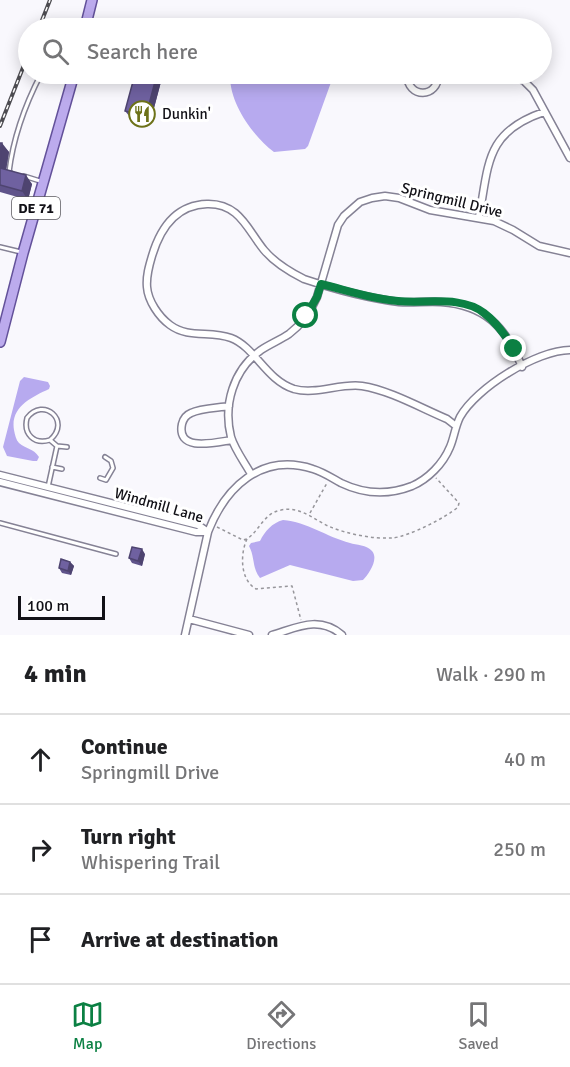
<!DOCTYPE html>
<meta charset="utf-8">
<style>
:root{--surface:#fff;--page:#f2f2f2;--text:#202124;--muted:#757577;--line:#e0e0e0;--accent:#0b8043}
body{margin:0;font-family:Signika,sans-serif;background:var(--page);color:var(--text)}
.scale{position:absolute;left:18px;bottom:15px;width:87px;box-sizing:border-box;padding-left:6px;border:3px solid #121117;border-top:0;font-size:16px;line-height:21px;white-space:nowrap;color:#121117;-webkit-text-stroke:4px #fff;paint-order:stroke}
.stop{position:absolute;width:18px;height:18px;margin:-14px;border:4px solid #0b8043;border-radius:50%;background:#fff}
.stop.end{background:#0b8043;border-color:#fff;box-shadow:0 2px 6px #0008}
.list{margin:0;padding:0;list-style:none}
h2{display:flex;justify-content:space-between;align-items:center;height:78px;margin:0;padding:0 24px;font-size:26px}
h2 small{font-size:20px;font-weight:400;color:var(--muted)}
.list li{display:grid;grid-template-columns:39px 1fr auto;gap:18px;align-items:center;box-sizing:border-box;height:90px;padding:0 24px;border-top:2px solid var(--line)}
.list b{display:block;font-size:22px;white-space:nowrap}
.list p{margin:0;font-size:20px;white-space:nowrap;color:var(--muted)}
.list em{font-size:20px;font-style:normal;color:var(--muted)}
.icon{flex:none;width:33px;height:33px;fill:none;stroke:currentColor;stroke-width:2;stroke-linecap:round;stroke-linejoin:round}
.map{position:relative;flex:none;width:570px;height:635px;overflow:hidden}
.search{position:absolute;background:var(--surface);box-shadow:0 3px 15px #0003;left:18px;right:18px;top:18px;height:66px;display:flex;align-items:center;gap:15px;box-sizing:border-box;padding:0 21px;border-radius:33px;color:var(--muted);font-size:22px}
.sheet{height:348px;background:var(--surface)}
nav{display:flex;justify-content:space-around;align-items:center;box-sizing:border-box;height:84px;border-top:2px solid var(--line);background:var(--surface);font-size:16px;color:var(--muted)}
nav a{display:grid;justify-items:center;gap:3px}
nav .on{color:var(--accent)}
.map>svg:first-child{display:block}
.water{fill:#b7aaef}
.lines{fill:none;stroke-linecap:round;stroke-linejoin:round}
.lane-casing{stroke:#858295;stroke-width:6}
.street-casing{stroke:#858295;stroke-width:9}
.primary-casing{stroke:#63519a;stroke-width:12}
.path{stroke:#97969b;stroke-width:1.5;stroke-dasharray:3 3;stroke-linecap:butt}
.lane{stroke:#fff;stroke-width:3}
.street{stroke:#fff;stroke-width:6}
.primary{stroke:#bcabed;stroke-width:9}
.rail-casing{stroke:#4d4c51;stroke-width:4}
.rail{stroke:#fff;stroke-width:1.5;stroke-dasharray:4.5;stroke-linecap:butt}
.wall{fill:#5f538a}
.shaded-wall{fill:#4e4470}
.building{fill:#6f61a0;stroke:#4e4470;stroke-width:1.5}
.route{stroke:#0b8043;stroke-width:8}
.labels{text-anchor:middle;stroke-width:6;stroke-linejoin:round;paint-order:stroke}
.shield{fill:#fff;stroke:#59585d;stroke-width:1.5}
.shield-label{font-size:14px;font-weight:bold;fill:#121117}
.poi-label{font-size:15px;fill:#121117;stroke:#fff;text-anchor:start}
.street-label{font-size:15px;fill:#121117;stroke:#fff}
</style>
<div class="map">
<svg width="570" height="635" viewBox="0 0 570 635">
<rect width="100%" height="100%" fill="#f9f8fd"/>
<path class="water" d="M230,74H334L308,146L305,149L274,152C252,135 229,103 230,74Z
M24,377L48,382L50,386L49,389C32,397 10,407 14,430C15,435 16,440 19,443C26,449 33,448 39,457L37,461H33L7,456L3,447L20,381Z
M283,520C307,522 327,537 350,543C356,545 367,545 372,551C379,559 369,574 363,580L353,581L290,565L260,578C252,568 255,557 249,546L251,543L260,541C265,531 272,523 283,520Z"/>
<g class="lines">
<g class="lane-casing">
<path id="lane" d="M11,173L9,172C13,139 26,103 41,74
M24,176L40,181
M0,247L21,252
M57,446L67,447
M52,467L62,469
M100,478L106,480L113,468L111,461L105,457
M48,487L57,446L50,440C34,445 23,434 27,418C43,396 72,421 50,440
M0,523L116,554"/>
</g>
<g class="street-casing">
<path id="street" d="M407,74C407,99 439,99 438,74
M509,74L524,81L533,90L570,158
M479,217C489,164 485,132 544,112
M229,406C217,408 201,408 191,413C186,415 183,420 182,424C176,453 217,442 232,440
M456,426L447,419C421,408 389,390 362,386C340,383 316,395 294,389C266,380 255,347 231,338C210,330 189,339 170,325C159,317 148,301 147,287C146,276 149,266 152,256C160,229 175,205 207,204C239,203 247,229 264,250C274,262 290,272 304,279C334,289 367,298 399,302C413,303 427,301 441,302C485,305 506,327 522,367
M251,474C245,463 235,450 231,437C223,405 233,370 261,350C270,344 280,340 289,334C301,325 311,311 317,297L338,225L344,216L360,202L372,198L385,196L399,198L430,210L494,221L513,230L539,246L570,253
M0,475L198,525L208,532
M0,482L196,532H206
M189,619L249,635
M185,635L208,532C225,488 261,452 313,469C323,472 332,478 341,483C364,494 389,495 412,486C428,479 443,464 450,447C454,438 455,427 460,417C476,388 537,350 570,350
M272,635C296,628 319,615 342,635"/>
</g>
<g class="primary-casing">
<path id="primary" d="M85,28L92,0
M0,342L23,253L74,74"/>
</g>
<path class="path" d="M310,513L327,483
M217,527L243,540L247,539C260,530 264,513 281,510C300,506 313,519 328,526C347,534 372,539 392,538C408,537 447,517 458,507L459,503L436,478
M247,539C240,554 240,580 256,589L292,586L301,620"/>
<use href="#lane" class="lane"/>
<use href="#street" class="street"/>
<use href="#primary" class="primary"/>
<g class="rail-casing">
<path id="rail" d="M39,28L50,0
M0,126L28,55"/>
</g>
<use href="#rail" class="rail"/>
</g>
<path class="wall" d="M162,78L150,123L130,117L125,111Z
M0,143L9,152L6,170L32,184L28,200L0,192Z
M145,554L142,566L132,563L129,558Z
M70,562L74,566L71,575L62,573L59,568Z"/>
<path class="shaded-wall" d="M157,74H160L162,78L150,123L146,116Z
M2,143L9,152L5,176L0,169V161Z
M26,175L32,184L28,200L22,191Z
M142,549L145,554L142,566L138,561Z
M70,562L74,566L71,575L68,571Z"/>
<path class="building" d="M135,74H157L146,116L125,111Z
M0,143H2L0,161Z
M0,168L26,175L22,191L0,185Z
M132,547L142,549L138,561L129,558Z
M61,559L70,562L68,571L59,568Z"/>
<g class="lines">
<path class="route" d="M306,316L317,297L321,284C346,290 372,299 398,301C425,304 461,295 484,313C496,322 506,336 514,349"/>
</g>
<defs>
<g id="restaurant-ring" transform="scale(1.35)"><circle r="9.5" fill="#fff" stroke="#6d7219" stroke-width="1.5"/><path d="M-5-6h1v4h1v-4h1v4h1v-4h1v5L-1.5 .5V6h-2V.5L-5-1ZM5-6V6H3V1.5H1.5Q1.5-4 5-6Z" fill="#6d7219"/></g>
</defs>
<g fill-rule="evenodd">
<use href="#restaurant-ring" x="142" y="114"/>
</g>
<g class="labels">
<rect class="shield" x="12" y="197" width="48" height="22" rx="4.5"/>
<g class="shield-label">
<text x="36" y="213">DE 71</text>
</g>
<g class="poi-label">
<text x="162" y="119">Dunkin'</text>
</g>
<g class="street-label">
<text transform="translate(452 200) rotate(14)" y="5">Springmill Drive</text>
<text transform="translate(159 505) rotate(16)" y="5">Windmill Lane</text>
</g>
</g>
</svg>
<div class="scale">100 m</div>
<div class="stop" style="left:306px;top:316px"></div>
<div class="stop end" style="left:514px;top:349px"></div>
<div class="search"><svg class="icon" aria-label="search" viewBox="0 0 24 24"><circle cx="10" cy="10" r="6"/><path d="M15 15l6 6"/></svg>Search here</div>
</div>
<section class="sheet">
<h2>4 min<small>Walk · 290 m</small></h2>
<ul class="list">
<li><svg class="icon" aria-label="ahead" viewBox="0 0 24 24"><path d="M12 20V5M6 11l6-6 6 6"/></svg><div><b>Continue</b><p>Springmill Drive</p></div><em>40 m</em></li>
<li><svg class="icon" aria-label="right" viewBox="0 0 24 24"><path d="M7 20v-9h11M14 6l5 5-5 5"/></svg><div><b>Turn right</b><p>Whispering Trail</p></div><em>250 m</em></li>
<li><svg class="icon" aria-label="arrive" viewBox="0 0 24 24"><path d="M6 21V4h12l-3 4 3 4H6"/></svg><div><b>Arrive at destination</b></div></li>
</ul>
</section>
<nav>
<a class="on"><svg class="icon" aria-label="map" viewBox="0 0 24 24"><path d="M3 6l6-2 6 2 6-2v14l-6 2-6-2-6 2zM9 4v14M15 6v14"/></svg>Map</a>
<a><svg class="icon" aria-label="directions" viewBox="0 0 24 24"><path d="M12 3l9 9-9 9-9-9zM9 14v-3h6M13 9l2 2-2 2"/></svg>Directions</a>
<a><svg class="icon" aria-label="saved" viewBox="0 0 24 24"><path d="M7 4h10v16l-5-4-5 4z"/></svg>Saved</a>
</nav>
